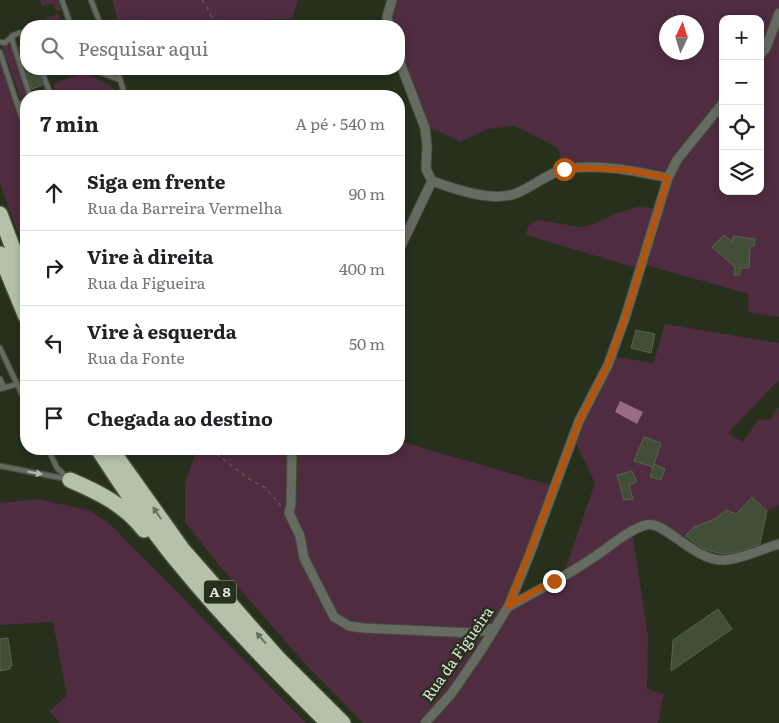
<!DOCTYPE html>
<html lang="pt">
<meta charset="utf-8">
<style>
:root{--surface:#fff;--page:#f6f6f6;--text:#202124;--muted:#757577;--line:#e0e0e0}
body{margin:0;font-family:Literata,serif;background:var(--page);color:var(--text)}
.controls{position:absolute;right:15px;top:15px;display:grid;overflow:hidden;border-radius:10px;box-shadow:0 2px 8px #0003}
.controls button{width:45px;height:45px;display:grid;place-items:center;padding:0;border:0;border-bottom:1px solid var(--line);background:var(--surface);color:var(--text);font:25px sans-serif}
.compass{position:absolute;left:659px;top:15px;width:45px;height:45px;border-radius:50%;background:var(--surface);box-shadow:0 2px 8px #0003;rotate:4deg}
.stop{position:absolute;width:15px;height:15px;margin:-11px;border:4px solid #b45309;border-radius:50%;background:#fff}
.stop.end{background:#b45309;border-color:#fff;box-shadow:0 1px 5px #0008}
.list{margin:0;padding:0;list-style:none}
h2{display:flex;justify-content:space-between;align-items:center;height:65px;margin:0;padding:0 20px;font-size:21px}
h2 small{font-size:16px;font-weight:400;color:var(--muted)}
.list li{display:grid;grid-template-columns:32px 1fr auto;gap:15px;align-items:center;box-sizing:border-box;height:75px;padding:0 20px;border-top:1px solid var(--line)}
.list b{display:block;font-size:19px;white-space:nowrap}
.list p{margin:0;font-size:16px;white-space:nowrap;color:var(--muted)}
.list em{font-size:16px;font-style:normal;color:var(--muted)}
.icon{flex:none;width:28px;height:28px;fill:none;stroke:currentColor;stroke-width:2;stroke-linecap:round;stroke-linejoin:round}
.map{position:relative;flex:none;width:779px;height:723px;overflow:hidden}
.search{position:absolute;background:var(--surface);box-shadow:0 2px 8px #0003;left:20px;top:20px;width:385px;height:55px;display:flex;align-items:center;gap:12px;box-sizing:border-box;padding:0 18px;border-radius:20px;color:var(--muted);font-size:19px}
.panel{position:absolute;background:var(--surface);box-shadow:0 2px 8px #0003;left:20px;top:90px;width:385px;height:365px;border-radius:20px}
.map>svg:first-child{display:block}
.green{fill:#4f2c40;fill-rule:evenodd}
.water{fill:#986c85}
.building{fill:#434e39;stroke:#57634d}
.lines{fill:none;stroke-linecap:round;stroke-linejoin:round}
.lane-casing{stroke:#434d3a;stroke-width:7}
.street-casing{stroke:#434d3a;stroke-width:11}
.highway-casing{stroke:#434d3a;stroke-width:18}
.path{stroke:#697260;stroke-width:1;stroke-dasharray:4 4;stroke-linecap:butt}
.lane{stroke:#666b61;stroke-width:4.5}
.street{stroke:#666b61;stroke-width:9}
.highway{stroke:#b5c2a9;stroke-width:15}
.oneway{fill:#b4baae}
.oneway2{fill:#66725b}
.route{stroke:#b45309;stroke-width:6}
.labels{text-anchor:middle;stroke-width:5;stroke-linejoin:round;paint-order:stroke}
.shield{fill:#26301c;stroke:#a7afa0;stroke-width:1}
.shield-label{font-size:14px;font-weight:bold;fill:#dee5d8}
.street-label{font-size:15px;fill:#dee5d8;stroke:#26301c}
</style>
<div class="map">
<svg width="779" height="723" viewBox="0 0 779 723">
<rect width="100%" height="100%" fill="#26301c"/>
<path class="green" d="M40,0H58L61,10L56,11L53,3L42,6Z
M112,0H298L292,19H264L270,26H119Z
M392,0H779V317L748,312L749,294L642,264L640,269L526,235L528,226L538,220L581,227L594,224L615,214L637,207L659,208L668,178L629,170L564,169L558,148L515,126L488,129L460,142L439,131L425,128L399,60V26H389ZM723,19H760V191H723ZM666,22H696V52H666Z
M58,14L62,26H49L46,18Z
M10,45L28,96L21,100L2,47Z
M0,60L26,144V254L0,184Z
M84,72L111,86L116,91L118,90L121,96H57L53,84Z
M665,324L779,343V380L728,433L743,442L758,420L771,419L776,409L779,408V505L767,511L752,497L736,514L726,510L715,519L694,527L679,541L659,525L632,531L648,636L647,689L664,694L658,723H363L306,665L217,563L185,522V483L197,449H399V441L554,486L508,606L563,576L595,483L573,437L611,356L654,363Z
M37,499L89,510L111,525L306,723H60L49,711L67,696L53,622L0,625V503Z"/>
<path class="water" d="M620,401L643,412L637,424L615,412Z"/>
<path class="building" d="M26,45V69H37L43,85L32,89L19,47Z
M724,235L732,241L734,236L755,239L754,246H750L749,268H741L740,275H734L735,267L712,247Z
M636,330L655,334L651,353L631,348Z
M644,437L661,443L653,467L634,461Z
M654,464L665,469L661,480L650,477Z
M632,471L637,482L629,485L633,499L624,500L617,475Z
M752,497L767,511L760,544L737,552L724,554L714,552L704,549L685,536L694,527L715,519L726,510L736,514Z
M718,609L732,629L671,671L673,640Z
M8,638L12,666H10V669L0,671V639Z"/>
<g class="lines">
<g class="lane-casing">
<path id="lane" d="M62,0L71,26
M91,0L101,26
M12,36L13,43L30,96
M0,42L5,43C11,37 17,31 26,33
M0,52L26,131
M41,69L51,96
M91,69L120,80
M117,69L125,96
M38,96L49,91
M18,105L26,101
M0,348L26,403
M0,379L4,388
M0,389L17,384
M48,449L57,468L69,479
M0,466L67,479"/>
</g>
<g class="street-casing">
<path id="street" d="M389,26L387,17L392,0
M760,55L766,48L779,13
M399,60L425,128L427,146L426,169L432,181C454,189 494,203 517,193C532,187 550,172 565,169C598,163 636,171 668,178
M399,250L432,181
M292,449L291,505L289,513L300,536L304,558L334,617L349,626L363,628L473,633L494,628
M508,607C536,591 565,577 591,559C607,549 629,529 646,525C665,520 693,561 724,560C743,559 761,549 779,544
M425,723L452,693L480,652L508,607L529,556L579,421L608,365L625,318L668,178L677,160L723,103"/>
</g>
<g class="highway-casing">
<path id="highway" d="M0,214L26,283
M0,254L26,317
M98,449C124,489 151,530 182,567C227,622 278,673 328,723
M111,449L183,550L277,657L343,723
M70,480C98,492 125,505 144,530"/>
</g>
<path class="path" d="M202,0L206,5L216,26
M254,26L260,24L261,22
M210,449L249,479L266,488L281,506"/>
<use href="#lane" class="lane"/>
<use href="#street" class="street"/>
<use href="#highway" class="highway"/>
</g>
<defs><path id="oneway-solid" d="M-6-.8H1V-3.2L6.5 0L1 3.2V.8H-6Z" transform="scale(1.25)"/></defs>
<use class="oneway" href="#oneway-solid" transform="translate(35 473) rotate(11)"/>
<g class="oneway2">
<use href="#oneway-solid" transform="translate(157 513) rotate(-124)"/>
<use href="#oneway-solid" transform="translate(261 638) rotate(-131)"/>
</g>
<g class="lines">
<path class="route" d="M554,581L508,606L528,556L579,422L608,364L625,318L668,178L629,170L586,168L564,169"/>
</g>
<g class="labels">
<rect class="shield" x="204" y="580.5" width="32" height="23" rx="4"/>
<g class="shield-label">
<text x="220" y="597">A 8</text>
</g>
<g class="street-label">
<text transform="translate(458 654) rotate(-55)" y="5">Rua da Figueira</text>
</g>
</g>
</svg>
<div class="controls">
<button>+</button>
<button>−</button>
<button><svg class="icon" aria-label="locate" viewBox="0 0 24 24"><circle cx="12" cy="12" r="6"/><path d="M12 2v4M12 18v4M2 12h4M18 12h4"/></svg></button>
<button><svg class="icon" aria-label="layers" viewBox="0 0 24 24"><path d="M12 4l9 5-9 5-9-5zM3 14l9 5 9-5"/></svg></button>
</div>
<svg class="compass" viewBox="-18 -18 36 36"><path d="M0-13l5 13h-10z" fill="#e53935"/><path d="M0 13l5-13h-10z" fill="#757577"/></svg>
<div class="stop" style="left:564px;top:169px"></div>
<div class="stop end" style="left:554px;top:581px"></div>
<div class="search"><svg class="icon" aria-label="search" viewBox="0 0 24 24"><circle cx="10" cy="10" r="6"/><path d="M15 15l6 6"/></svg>Pesquisar aqui</div>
<section class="panel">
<h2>7 min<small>A pé · 540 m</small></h2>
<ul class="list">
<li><svg class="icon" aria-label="ahead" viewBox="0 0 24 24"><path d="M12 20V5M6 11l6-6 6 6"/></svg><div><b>Siga em frente</b><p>Rua da Barreira Vermelha</p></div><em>90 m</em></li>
<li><svg class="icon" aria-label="right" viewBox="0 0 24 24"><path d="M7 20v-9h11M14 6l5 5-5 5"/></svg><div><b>Vire à direita</b><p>Rua da Figueira</p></div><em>400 m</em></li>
<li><svg class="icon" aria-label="left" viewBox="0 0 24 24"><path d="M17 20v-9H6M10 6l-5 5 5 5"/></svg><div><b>Vire à esquerda</b><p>Rua da Fonte</p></div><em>50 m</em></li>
<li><svg class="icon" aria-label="arrive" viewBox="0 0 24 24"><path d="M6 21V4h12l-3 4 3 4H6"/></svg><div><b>Chegada ao destino</b></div></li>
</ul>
</section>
</div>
